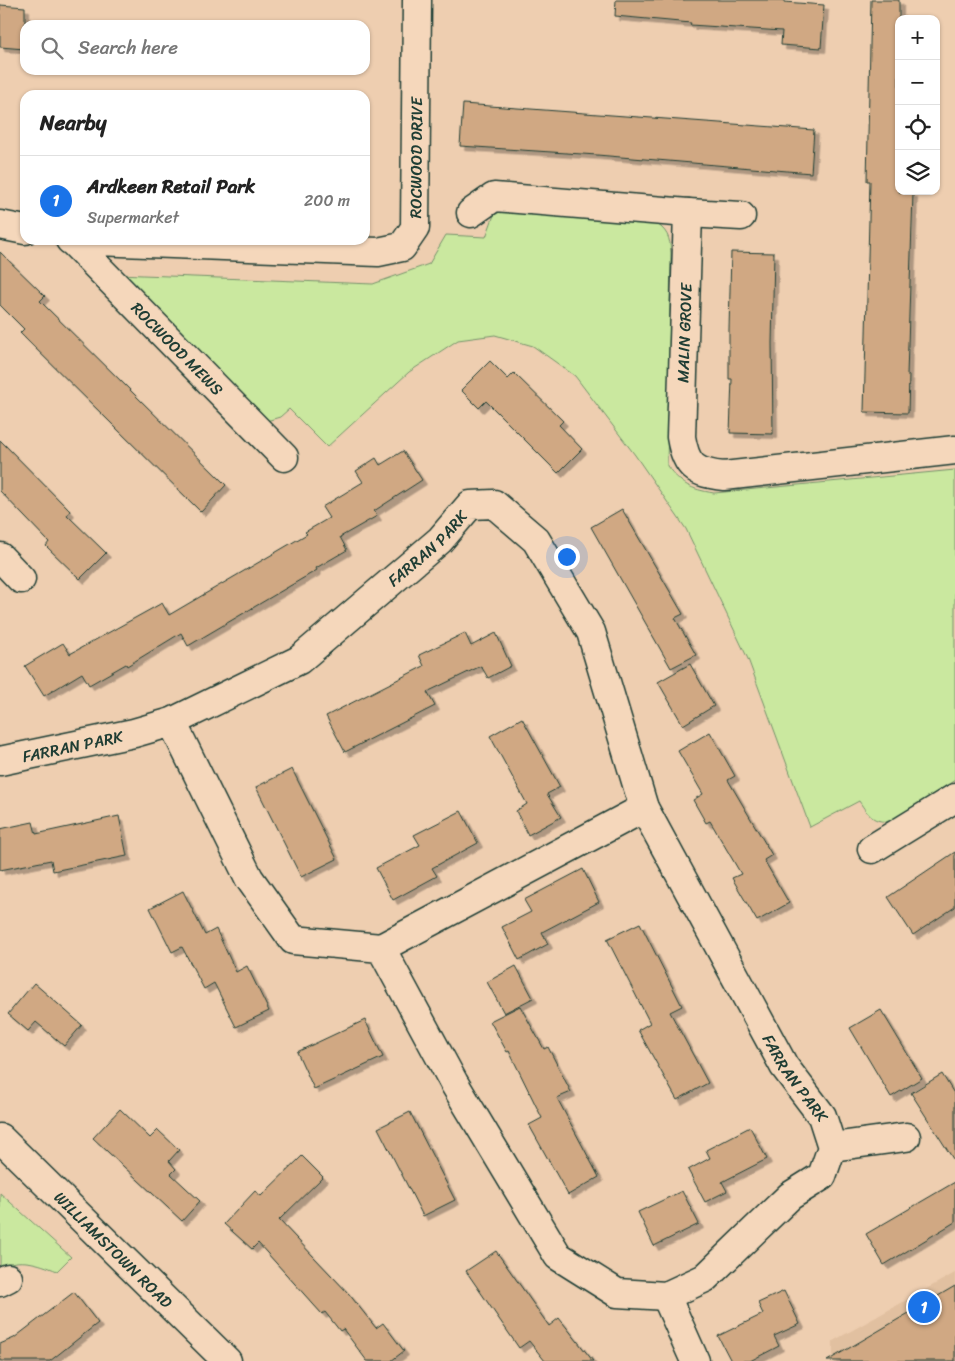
<!DOCTYPE html>
<meta charset="utf-8">
<style>
:root{--surface:#fff;--page:#f6f6f6;--text:#222;--muted:#767676;--line:#e0e0e0;--accent:#1a73e8}
body{margin:0;font-family:Sriracha,sans-serif;background:var(--page);color:var(--text)}
.controls{position:absolute;right:15px;top:15px;display:grid;overflow:hidden;border-radius:10px;box-shadow:0 1px 4px #0004}
.controls button{width:45px;height:45px;display:grid;place-items:center;padding:0;border:0;border-bottom:1px solid var(--line);background:var(--surface);color:var(--text);font:25px sans-serif}
.you{position:absolute;left:566px;top:556px;width:18px;height:18px;margin:-12px;border:4px solid #fff;border-radius:50%;background:#1a73e8;box-shadow:0 0 0 8px #1a73e833}
.badge{display:grid;place-items:center;width:32px;height:32px;border-radius:50%;background:var(--accent);color:#fff;font-size:16px;font-weight:700}
.pin{position:absolute;translate:-50% -50%;border:2px solid #fff;box-shadow:0 1px 5px #0006}
.list{margin:0;padding:0;list-style:none}
h2{display:flex;justify-content:space-between;align-items:center;height:65px;margin:0;padding:0 20px;font-size:21px}
h2 small{font-size:16px;font-weight:400;color:var(--muted)}
.list li{display:grid;grid-template-columns:32px 1fr auto;gap:15px;align-items:center;box-sizing:border-box;height:90px;padding:0 20px;border-top:1px solid var(--line)}
.list b{display:block;font-size:19px;white-space:nowrap}
.list p{margin:0;font-size:16px;white-space:nowrap;color:var(--muted)}
.list em{font-size:16px;font-style:normal;color:var(--muted)}
.icon{flex:none;width:28px;height:28px;fill:none;stroke:currentColor;stroke-width:2;stroke-linecap:round;stroke-linejoin:round}
.map{position:relative;flex:none;width:955px;height:1361px;overflow:hidden}
.search{position:absolute;background:var(--surface);box-shadow:0 1px 4px #0004;left:20px;top:20px;width:350px;height:55px;display:flex;align-items:center;gap:12px;box-sizing:border-box;padding:0 18px;border-radius:15px;color:var(--muted);font-size:19px}
.panel{position:absolute;background:var(--surface);box-shadow:0 1px 4px #0004;left:20px;top:90px;width:350px;height:155px;border-radius:15px}
.map>svg:first-child{display:block}
.built{fill:#e1c0a0}
.green{fill:#cae89f;stroke:#74926a}
.building{fill:#d0a883;stroke:#1f3d34;filter:url(#shadow)}
.lines{fill:none;stroke-linecap:round;stroke-linejoin:round}
.minor-casing{stroke:#1f3d34;stroke-width:31}
.minor{stroke:#f5d7bb;stroke-width:28}
.labels{text-anchor:middle;stroke-width:4;stroke-linejoin:round;paint-order:stroke}
.street-label{font-size:16px;fill:#1f3d34;stroke:#f5d7bb}
</style>
<div class="map">
<svg width="955" height="1361" viewBox="0 0 955 1361">
<defs>
<filter id="shadow"><feDropShadow dx="4.5" dy="4.5" stdDeviation="0" flood-color="#0004"/></filter>
</defs>
<rect width="100%" height="100%" fill="#eeceb0"/>
<filter id="ink" filterUnits="userSpaceOnUse"><feTurbulence type="fractalNoise" baseFrequency=".02" numOctaves="2"/><feDisplacementMap in="SourceGraphic" scale="10" xChannelSelector="R" yChannelSelector="G"/><feConvolveMatrix kernelMatrix="1 2 1 2 8 2 1 2 1" color-interpolation-filters="sRGB"/></filter>
<g filter="url(#ink)">
<path class="built" d="M955,1273V1361H833V1341Z"/>
<path class="green" d="M504,210L654,222C667,230 670,237 671,253L667,466C682,485 690,489 714,493L955,470V780L892,821C873,823 869,816 859,801L810,827L748,659L686,529L635,455L575,376L533,346L495,335L458,340L409,372L327,447L289,409L280,417L263,422L117,274L373,284L429,264L446,235L486,237L494,215Z
M0,1193L71,1257L57,1271C38,1263 19,1257 0,1267Z"/>
<path class="building" d="M616,0H784V2L824,5L821,48L781,45L782,31L690,25L691,23L615,16Z
M871,0H899V192L913,193L907,375H909L908,413L864,412L870,181H867Z
M0,5L25,7V49L0,47Z
M463,104L814,130L811,173L597,155L460,146Z
M0,252L45,296L40,301L226,485L201,512L20,333L24,329L0,305Z
M731,252L774,253L772,343L773,434L730,433L732,379H729V329Z
M490,361L508,379L514,373L563,421L559,425L582,449L558,473L486,401L479,408L461,390Z
M0,440L70,511L67,515L106,553L80,579L46,546L49,542L0,491Z
M403,451L422,480L374,511L377,516L340,537L347,550L316,568L317,570L188,646L181,633L127,666L126,664L89,685L82,673L44,696L25,666L63,643L70,654L162,603L169,615L307,534L305,532L329,518L322,507L363,482L356,471L376,458L380,465Z
M622,509L683,614L675,618L696,655L671,668L591,527Z
M465,633L471,646L496,633L511,666L488,678L481,666L427,692L435,706L345,752L326,716L424,666L419,655Z
M690,664L714,706L683,725L658,682Z
M522,718L560,787L547,794L561,817L528,835L516,811L527,804L490,736Z
M710,732L735,776L728,780L772,855L764,860L789,903L757,921L732,878L741,874L710,821L706,823L693,800L703,794L678,751Z
M292,769L337,859L301,877L256,787Z
M461,811L478,843L432,868L437,876L393,900L376,868L420,845L414,835Z
M119,816L127,856L53,871L51,860L0,870V829L33,822L36,834Z
M955,852V907L913,935L888,897Z
M583,869L599,902L542,932L548,944L519,960L502,927L531,912L524,900Z
M183,891L205,935L216,929L236,972L247,966L269,1011L236,1027L214,983L204,989L182,947L172,952L150,908Z
M640,923L682,1006L670,1012L708,1083L677,1100L638,1030L650,1023L607,939Z
M516,966L533,998L504,1013L487,982Z
M34,983L82,1025L64,1046L36,1022L28,1031L8,1014Z
M520,1006L544,1049L548,1047L571,1092L557,1098L599,1177L568,1195L529,1125L542,1118L509,1051L507,1052L490,1021Z
M881,1010L922,1078L891,1097L850,1028Z
M365,1020L383,1057L314,1089L297,1052Z
M942,1074L955,1095V1162L911,1093Z
M120,1109L150,1138L158,1130L179,1150L169,1161L176,1169L171,1174L200,1201L182,1221L93,1138Z
M410,1112L455,1200L423,1216L378,1128Z
M750,1127L767,1159L722,1182L727,1191L705,1202L688,1170L710,1158L706,1150Z
M302,1156L323,1177L279,1220L349,1294L376,1328L383,1323L404,1351L391,1361H367L343,1329L340,1331L325,1312L322,1314L258,1243L252,1249L224,1224L255,1191L261,1196Z
M955,1182V1222L884,1265L866,1234Z
M682,1191L699,1224L654,1246L638,1212Z
M496,1251L549,1326L559,1318L593,1361H545L529,1341L519,1348L466,1271Z
M955,1286V1361H827Z
M784,1291L800,1324L774,1336L779,1346L750,1361H731L718,1336L763,1314L758,1303Z
M74,1292L98,1323L50,1361H0V1344L14,1338Z"/>
<g class="lines">
<g class="minor-casing">
<g id="minor">
<path d="M471,213L494,197L688,213L681,437C686,467 695,473 724,476L955,450"/>
<path d="M688,213L741,216"/>
<path d="M0,225L25,230"/>
<path id="s1" d="M70,240L378,252L402,247L415,228L417,0"/>
<path id="s2" d="M71,240L284,457"/>
<path d="M0,557L21,579"/>
<path id="s3" d="M0,761L134,733L172,722L299,660L440,540L470,505L494,504L536,540L591,632L644,808L784,1066L822,1116L832,1147L822,1176L790,1196L705,1278L666,1296L617,1293L558,1256L454,1083L381,948L293,940L249,878L172,722"/>
<path d="M872,849L955,798"/>
<path d="M381,948L644,808"/>
<path id="s4" d="M0,1138L227,1361"/>
<path d="M832,1147L906,1137"/>
<path d="M0,1282L8,1278"/>
<path d="M666,1296L695,1361"/>
</g>
</g>
<use href="#minor" class="minor"/>
</g>
</g>
<g class="labels">
<g class="street-label">
<text dy="6" stroke="none"><textPath href="#s1" startOffset="426">ROCWOOD DRIVE</textPath></text>
<text transform="translate(684 333) rotate(-88)" y="6">MALIN GROVE</text>
<text dy="6" stroke="none"><textPath href="#s2" startOffset="152">ROCWOOD MEWS</textPath></text>
<text dy="6" stroke="none"><textPath href="#s3" startOffset="488">FARRAN PARK</textPath></text>
<text dy="6" stroke="none"><textPath href="#s3" startOffset="74">FARRAN PARK</textPath></text>
<text dy="6" stroke="none"><textPath href="#s3" startOffset="1229">FARRAN PARK</textPath></text>
<text dy="6" stroke="none"><textPath href="#s4" startOffset="159">WILLIAMSTOWN ROAD</textPath></text>
</g>
</g>
</svg>
<div class="controls">
<button>+</button>
<button>−</button>
<button><svg class="icon" aria-label="locate" viewBox="0 0 24 24"><circle cx="12" cy="12" r="6"/><path d="M12 2v4M12 18v4M2 12h4M18 12h4"/></svg></button>
<button><svg class="icon" aria-label="layers" viewBox="0 0 24 24"><path d="M12 4l9 5-9 5-9-5zM3 14l9 5 9-5"/></svg></button>
</div>
<div class="you"></div>
<div class="pin badge" style="left:924px;top:1307px">1</div>
<div class="search"><svg class="icon" aria-label="search" viewBox="0 0 24 24"><circle cx="10" cy="10" r="6"/><path d="M15 15l6 6"/></svg>Search here</div>
<section class="panel">
<h2>Nearby<small></small></h2>
<ul class="list">
<li><span class="badge">1</span><div><b>Ardkeen Retail Park</b><p>Supermarket</p></div><em>200 m</em></li>
</ul>
</section>
</div>
